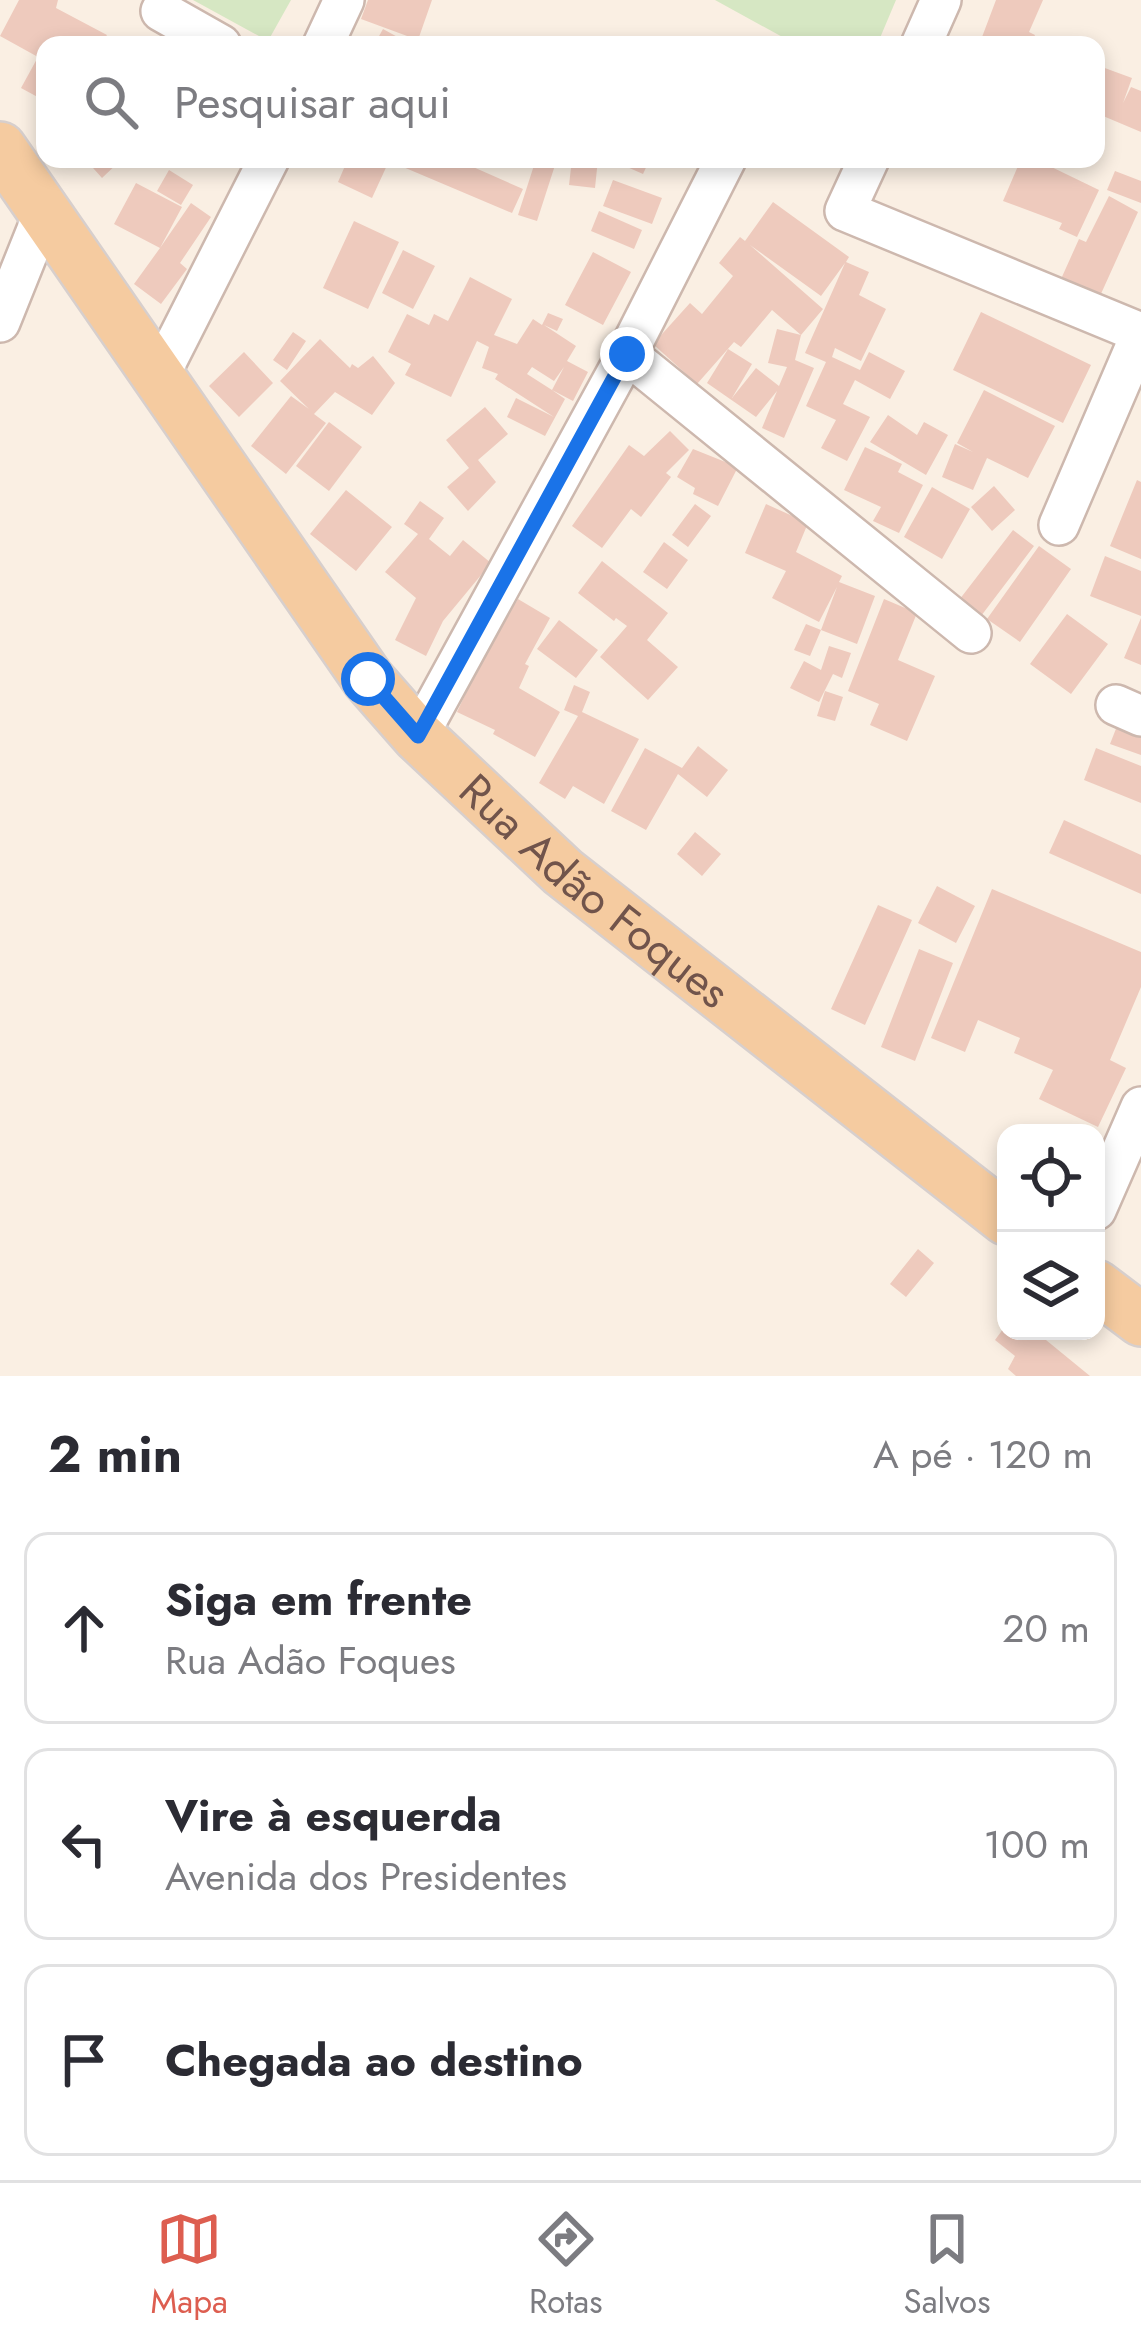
<!DOCTYPE html>
<html lang="pt">
<meta charset="utf-8">
<style>
:root{--surface:#fff;--page:#f2f2f3;--text:#2b2b33;--muted:#7c7c81;--line:#e1e1e2;--accent:#dd5e50}
body{margin:0;font-family:Jost,sans-serif;background:var(--page);color:var(--text)}
.controls{position:absolute;right:36px;bottom:36px;display:grid;overflow:hidden;border-radius:24px;box-shadow:0 6px 18px #0003}
.controls button{width:108px;height:108px;display:grid;place-items:center;padding:0;border:0;border-bottom:3px solid var(--line);background:var(--surface);color:var(--text);font:60px sans-serif}
.stop{position:absolute;width:36px;height:36px;margin:-27px;border:9px solid #1a73e8;border-radius:50%;background:#fff}
.stop.end{background:#1a73e8;border-color:#fff;box-shadow:0 3px 12px #0008}
.list{margin:0;padding:0;list-style:none}
h2{display:flex;justify-content:space-between;align-items:center;height:156px;margin:0;padding:0 48px;font-size:51px}
h2 small{font-size:39px;font-weight:400;color:var(--muted)}
.list li{display:grid;grid-template-columns:78px 1fr auto;gap:36px;align-items:center;box-sizing:border-box;height:192px;margin:0 24px 24px;padding:0 24px;border:3px solid var(--line);border-radius:24px}
.list b{display:block;font-size:45px;white-space:nowrap}
.list p{margin:0;font-size:39px;white-space:nowrap;color:var(--muted)}
.list em{font-size:39px;font-style:normal;color:var(--muted)}
.icon{flex:none;width:66px;height:66px;fill:none;stroke:currentColor;stroke-width:2;stroke-linecap:round;stroke-linejoin:round}
.map{position:relative;flex:none;width:1141px;height:1376px;overflow:hidden}
.search{position:absolute;background:var(--surface);box-shadow:0 6px 18px #0003;left:36px;right:36px;top:36px;height:132px;display:flex;align-items:center;gap:30px;box-sizing:border-box;padding:0 42px;border-radius:24px;color:var(--muted);font-size:45px}
.sheet{height:804px;background:var(--surface)}
nav{display:flex;justify-content:space-around;align-items:center;box-sizing:border-box;height:168px;border-top:3px solid var(--line);background:var(--surface);font-size:33px;color:var(--muted)}
nav a{display:grid;justify-items:center;gap:6px}
nav .on{color:var(--accent)}
.map>svg:first-child{display:block}
.green{fill:#d6e7c3}
.building{fill:#eecabd;fill-rule:evenodd}
.lines{fill:none;stroke-linecap:round;stroke-linejoin:round}
.minor-casing{stroke:#cdb8ae;stroke-width:44}
.major-casing{stroke:#d7cfcd;stroke-width:56}
.minor{stroke:#fff;stroke-width:39}
.major{stroke:#f5cba0;stroke-width:51}
.route{stroke:#1a73e8;stroke-width:15}
.labels{text-anchor:middle;stroke-width:9;stroke-linejoin:round;paint-order:stroke}
.street-label{font-size:45px;fill:#71544b;stroke:#fef3e9}
</style>
<div class="map">
<svg width="1141" height="1376" viewBox="0 0 1141 1376">
<rect width="100%" height="100%" fill="#faefe3"/>
<path class="green" d="M193,0H291L268,41Z
M715,0H896L877,45H797Z"/>
<path class="building" d="M19,0H58L56,8L107,35L101,45H45V101L21,88L38,57L0,36Z
M368,0H432L418,40L361,19Z
M996,0H1043L1029,32L1035,35L1031,45H979Z
M383,29L412,45H374Z
M1102,67L1132,78L1123,103L1131,87L1141,91V132L1096,113V82Z
M85,159H122L102,178Z
M348,159H455L523,189L512,213L389,161L372,198L338,182Z
M536,159H557L537,221L518,215Z
M572,159H598L595,188L569,185Z
M609,159H650L643,174Z
M1021,159H1035L1099,190L1077,237L1059,229L1062,223L1003,201Z
M169,170L193,185L181,205L157,191Z
M1115,171L1141,181V203L1107,190Z
M613,180L662,198L652,224L603,206Z
M136,183L182,207L160,248L191,203L211,217L180,263L187,269L161,304L134,284L160,248L114,224Z
M1109,196L1138,212L1100,296L1061,279L1079,239L1086,242Z
M773,202L849,257L846,262L869,272L859,295L886,309L861,361L835,348L832,357L860,370L869,352L905,371L890,399L855,380L843,404L870,417L847,461L821,448L836,420L806,406L826,362L805,353L845,263L821,296L750,245L823,309L801,335L795,360L814,368L784,438L762,428L777,391L756,417L707,383L728,349L752,364L732,398L756,368L779,386L787,367L768,363L777,329L801,335L772,310L741,347L734,342L697,384L653,344L690,303L702,314L733,276L719,263L740,237L745,241Z
M599,211L642,230L634,249L591,231Z
M354,221L399,242L368,309L323,288Z
M403,250L435,266L413,309L382,293Z
M593,252L631,272L603,325L565,305Z
M470,277L512,299L494,335L517,344L533,319L542,325L548,313L563,319L557,331L544,325L576,346L567,361L588,372L573,401L552,390L565,399L545,436L507,417L516,398L554,417L495,379L498,374L482,368L489,347L477,341L451,397L405,375L411,364L388,352L407,314L429,325L434,314L448,321ZM532,367L554,381L564,367L552,390L527,374Z
M981,312L1091,365L1063,423L953,370Z
M293,332L306,341L287,370L273,360Z
M320,339L350,368L352,364L358,368L373,356L395,383L372,415L335,392L314,414L326,423L286,474L251,446L291,396L309,409L280,381Z
M244,352L273,383L239,417L209,386Z
M984,390L1055,426L1028,478L987,458L973,490L942,477L955,444L973,452L957,443Z
M485,407L508,434L478,460L496,482L468,511L447,487L469,468L446,440Z
M888,415L917,435L924,422L948,435L926,475L870,442Z
M329,422L362,447L329,491L296,466Z
M670,431L689,450L666,473L671,477L641,517L631,509L602,548L572,526L629,445L644,456Z
M865,447L902,464L898,472L923,485L899,533L873,521L881,507L844,490Z
M693,449L738,467L718,506L693,494L695,488L677,477Z
M1137,480L1141,482V559L1110,546Z
M994,486L1015,510L992,531L971,507Z
M932,487L970,509L942,559L904,537Z
M346,490L392,527L356,571L310,534Z
M420,501L444,518L429,539L450,556L463,540L491,563L443,621L426,656L395,640L416,598L385,572L418,534L404,524Z
M695,504L711,516L688,547L672,535Z
M766,504L808,523L796,552L842,576L839,582L875,596L857,644L821,630L837,587L819,622L772,598L786,571L745,553Z
M1013,530L1034,546L978,620L956,604Z
M664,542L688,560L667,589L643,572Z
M1039,546L1071,569L1020,642L987,619Z
M1105,556L1141,571V616L1090,596Z
M602,561L668,613L647,640L678,667L648,700L600,657L627,626L616,618L614,621L578,593Z
M518,599L550,618L525,664L529,666L519,688L560,712L535,757L493,734L495,730L457,712L488,646Z
M884,599L917,613L898,660L935,676L907,741L870,725L879,704L848,691Z
M1067,614L1108,644L1071,694L1030,664Z
M1141,618V665L1124,658Z
M559,620L598,650L576,678L537,649Z
M806,624L821,630L810,656L794,650Z
M829,646L851,653L842,678L833,674L819,702L790,688L804,661L821,670Z
M574,685L590,692L582,712L639,739L604,804L573,786L565,799L539,783L578,716L564,710Z
M825,691L843,697L835,721L817,716Z
M1121,716L1141,723V755L1110,744Z
M698,746L728,770L707,797L678,774L646,830L611,811L645,748L682,768Z
M1096,748L1141,766V803L1084,780Z
M1064,820L1141,855V894L1049,853Z
M695,832L721,854L702,876L677,854Z
M937,886L975,906L956,943L918,923Z
M992,889L1141,952V987L1110,1060L1126,1068L1098,1127L1039,1099L1053,1070L1014,1053L1020,1038L978,1020L965,1052L931,1038Z
M878,905L912,920L865,1025L831,1009Z
M919,949L953,963L915,1061L881,1047Z
M918,1249L934,1263L906,1297L890,1284Z
M1006,1325V1331H1035L1090,1376H1016L1008,1369L1015,1356L995,1340Z"/>
<g class="lines">
<g class="minor-casing">
<path id="minor" d="M161,11L221,45
M323,45L344,0
M921,45L941,0
M869,159L845,211L1141,333
M0,322L45,210
M627,354L971,633
M159,376L269,159
M1059,525L1141,334
M1116,705L1141,716
M418,736L627,354L726,159
M1096,1210L1141,1107"/>
</g>
<g class="major-casing">
<g id="major">
<path id="s1" d="M0,148L368,679L418,736L563,872L1006,1219"/>
<path d="M1096,1286L1141,1320"/>
</g>
</g>
<use href="#minor" class="minor"/>
<use href="#major" class="major"/>
</g>
<g class="lines">
<path class="route" d="M368,679L418,736L627,354"/>
</g>
<g class="labels">
<g class="street-label">
<text dy="16" stroke="none"><textPath href="#s1" startOffset="957">Rua Adão Foques</textPath></text>
</g>
</g>
</svg>
<div class="controls">
<button><svg class="icon" aria-label="locate" viewBox="0 0 24 24"><circle cx="12" cy="12" r="6"/><path d="M12 2v4M12 18v4M2 12h4M18 12h4"/></svg></button>
<button><svg class="icon" aria-label="layers" viewBox="0 0 24 24"><path d="M12 4l9 5-9 5-9-5zM3 14l9 5 9-5"/></svg></button>
</div>
<div class="stop" style="left:368px;top:679px"></div>
<div class="stop end" style="left:627px;top:354px"></div>
<div class="search"><svg class="icon" aria-label="search" viewBox="0 0 24 24"><circle cx="10" cy="10" r="6"/><path d="M15 15l6 6"/></svg>Pesquisar aqui</div>
</div>
<section class="sheet">
<h2>2 min<small>A pé · 120 m</small></h2>
<ul class="list">
<li><svg class="icon" aria-label="ahead" viewBox="0 0 24 24"><path d="M12 20V5M6 11l6-6 6 6"/></svg><div><b>Siga em frente</b><p>Rua Adão Foques</p></div><em>20 m</em></li>
<li><svg class="icon" aria-label="left" viewBox="0 0 24 24"><path d="M17 20v-9H6M10 6l-5 5 5 5"/></svg><div><b>Vire à esquerda</b><p>Avenida dos Presidentes</p></div><em>100 m</em></li>
<li><svg class="icon" aria-label="arrive" viewBox="0 0 24 24"><path d="M6 21V4h12l-3 4 3 4H6"/></svg><div><b>Chegada ao destino</b></div></li>
</ul>
</section>
<nav>
<a class="on"><svg class="icon" aria-label="map" viewBox="0 0 24 24"><path d="M3 6l6-2 6 2 6-2v14l-6 2-6-2-6 2zM9 4v14M15 6v14"/></svg>Mapa</a>
<a><svg class="icon" aria-label="directions" viewBox="0 0 24 24"><path d="M12 3l9 9-9 9-9-9zM9 14v-3h6M13 9l2 2-2 2"/></svg>Rotas</a>
<a><svg class="icon" aria-label="saved" viewBox="0 0 24 24"><path d="M7 4h10v16l-5-4-5 4z"/></svg>Salvos</a>
</nav>
